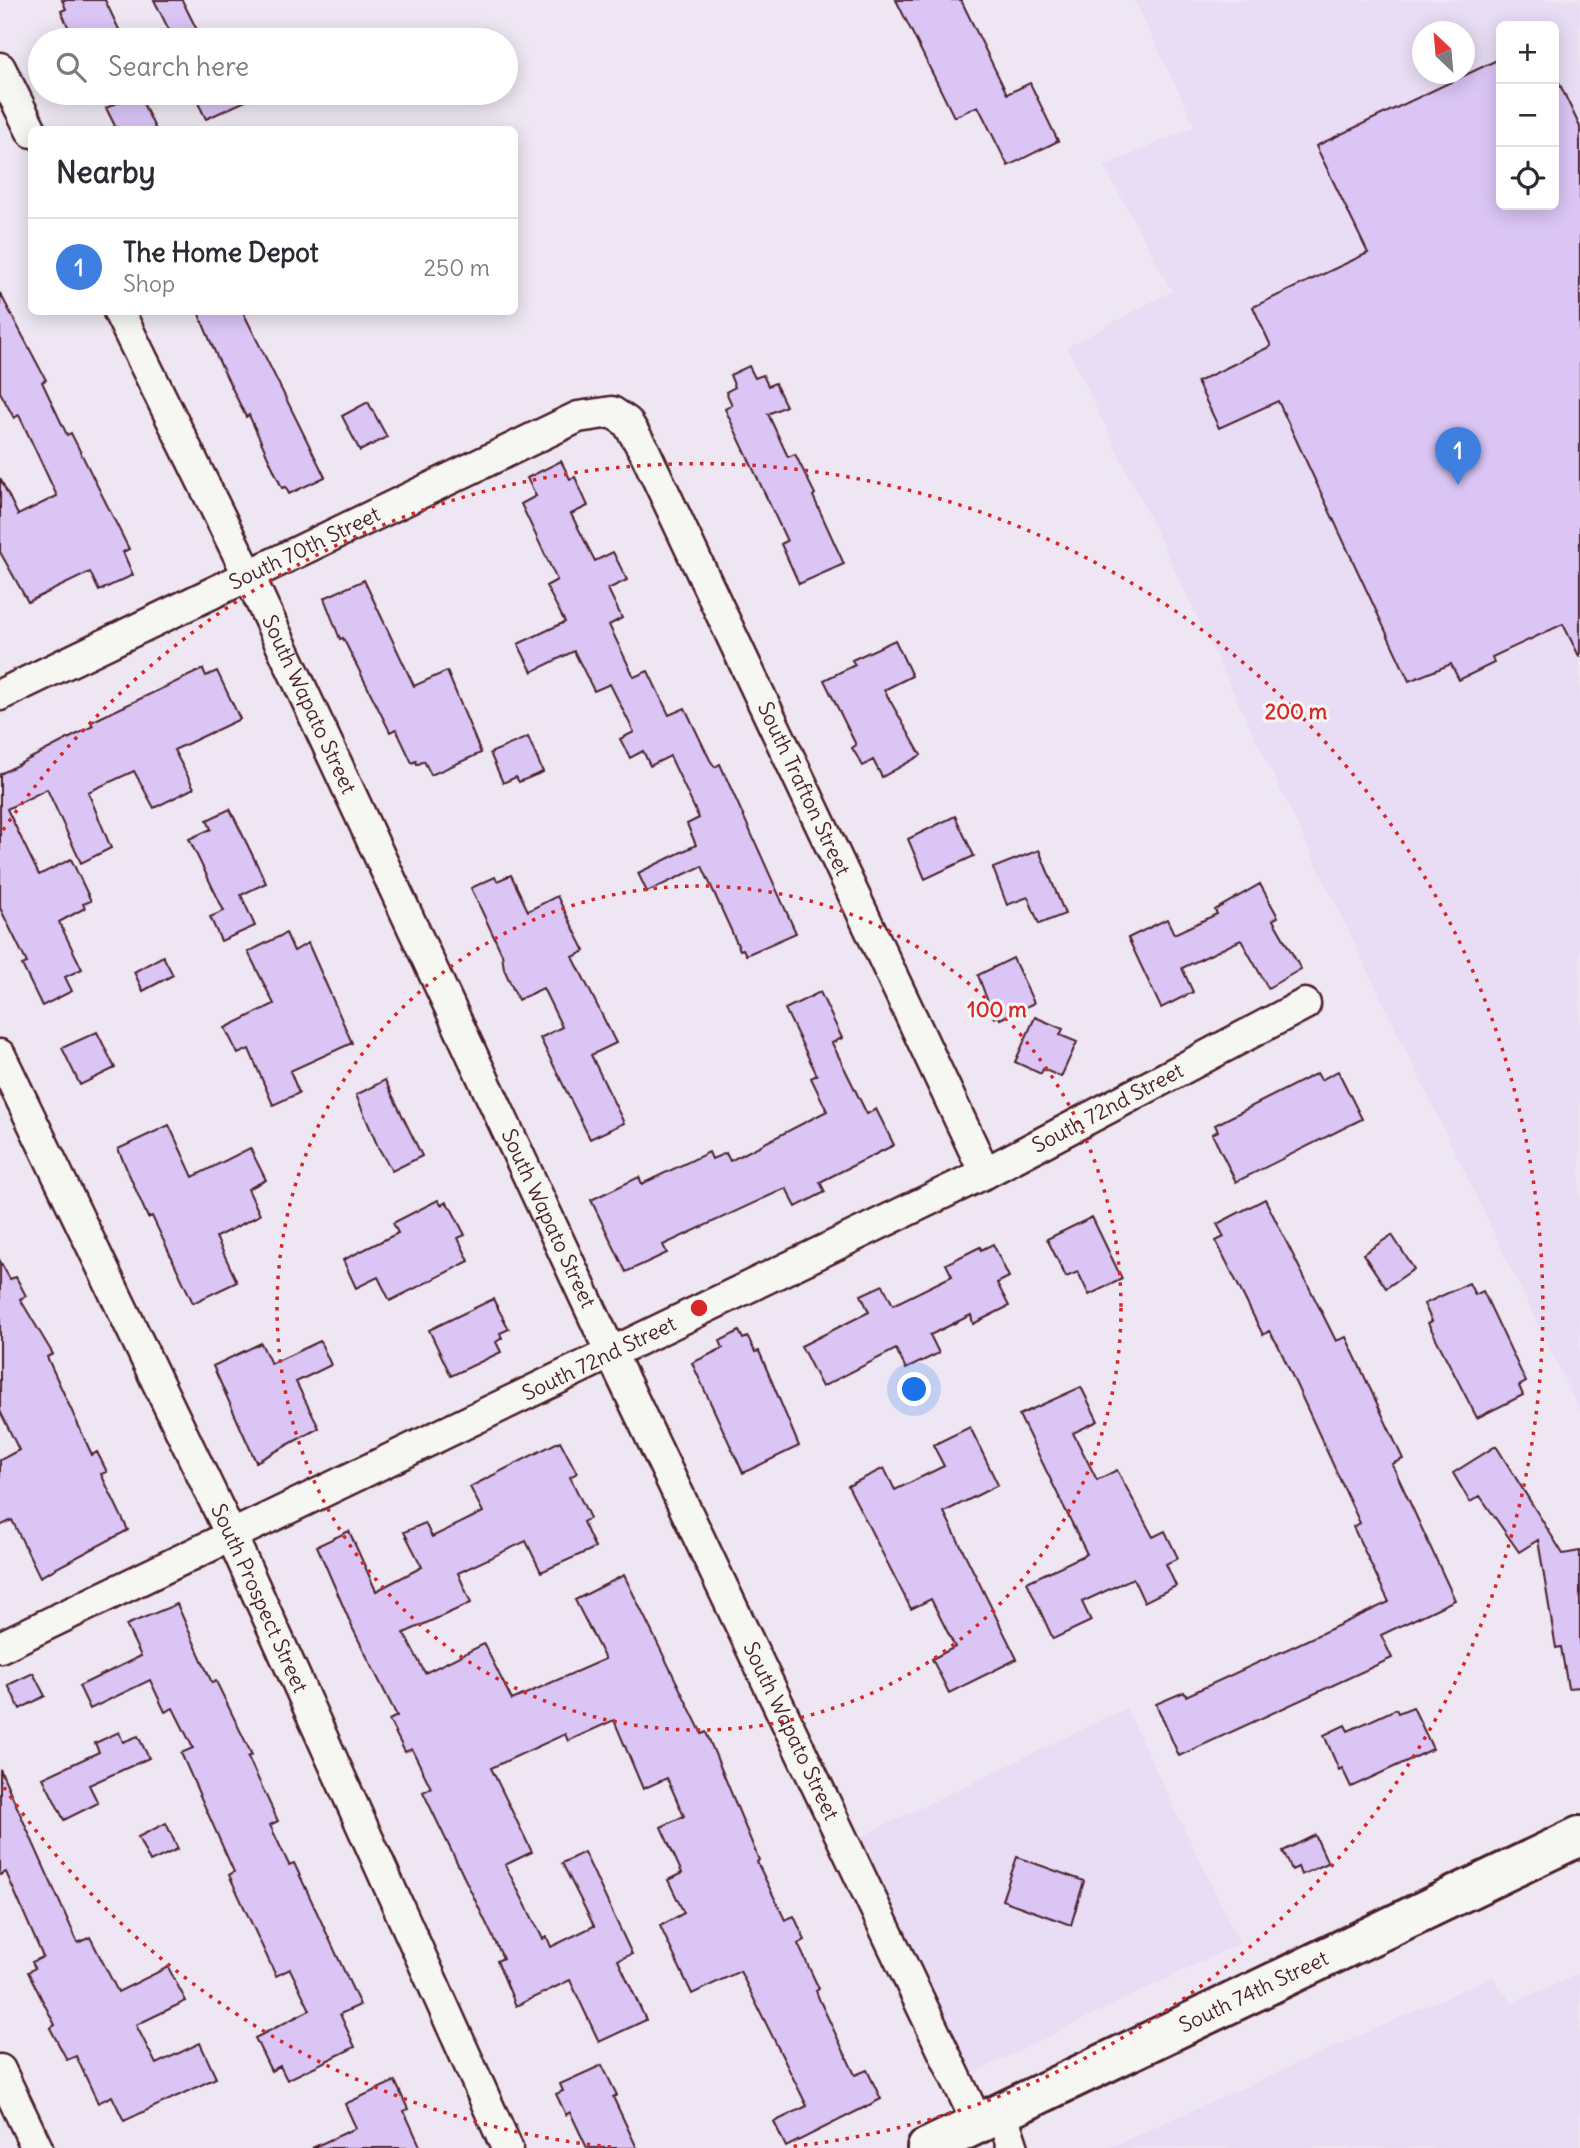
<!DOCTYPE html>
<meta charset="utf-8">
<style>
:root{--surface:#fff;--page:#f7f7f7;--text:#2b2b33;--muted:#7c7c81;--line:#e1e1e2;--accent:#c8321e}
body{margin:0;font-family:Delius,sans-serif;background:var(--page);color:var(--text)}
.controls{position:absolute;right:21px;top:21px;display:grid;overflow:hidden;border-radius:10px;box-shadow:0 4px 18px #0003}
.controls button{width:63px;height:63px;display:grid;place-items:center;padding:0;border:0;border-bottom:2px solid var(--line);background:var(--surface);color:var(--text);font:35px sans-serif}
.compass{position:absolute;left:1412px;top:21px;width:63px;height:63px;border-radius:50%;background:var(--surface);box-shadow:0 4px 18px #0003;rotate:334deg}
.you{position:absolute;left:915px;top:1390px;width:24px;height:24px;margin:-18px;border:5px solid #fff;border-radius:50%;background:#1a73e8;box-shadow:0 0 0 10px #1a73e833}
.badge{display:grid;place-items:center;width:46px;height:46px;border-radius:50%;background:var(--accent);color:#fff;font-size:23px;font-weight:700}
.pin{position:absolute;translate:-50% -58px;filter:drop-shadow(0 2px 4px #0008)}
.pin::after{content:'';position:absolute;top:37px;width:24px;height:21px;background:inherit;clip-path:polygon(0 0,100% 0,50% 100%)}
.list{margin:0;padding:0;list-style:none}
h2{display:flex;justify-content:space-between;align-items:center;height:91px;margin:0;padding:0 28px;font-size:30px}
h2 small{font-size:23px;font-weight:400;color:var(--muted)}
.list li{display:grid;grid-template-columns:46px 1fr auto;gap:21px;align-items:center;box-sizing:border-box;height:98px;padding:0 28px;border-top:2px solid var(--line)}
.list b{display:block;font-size:26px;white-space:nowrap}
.list p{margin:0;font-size:23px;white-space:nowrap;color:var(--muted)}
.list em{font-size:23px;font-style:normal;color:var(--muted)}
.icon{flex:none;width:38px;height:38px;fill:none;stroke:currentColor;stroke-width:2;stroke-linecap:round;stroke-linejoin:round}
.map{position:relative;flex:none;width:1580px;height:2148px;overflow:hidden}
.search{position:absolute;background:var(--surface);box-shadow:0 4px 18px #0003;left:28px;top:28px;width:490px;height:77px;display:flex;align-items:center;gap:18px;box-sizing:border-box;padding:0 24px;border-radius:38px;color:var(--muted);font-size:26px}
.panel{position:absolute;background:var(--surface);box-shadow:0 4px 18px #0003;left:28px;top:126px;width:490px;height:189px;border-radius:10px}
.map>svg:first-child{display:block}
.built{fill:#e8ddf4;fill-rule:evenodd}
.building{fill:#dac5f5;stroke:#4a1f2b;stroke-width:2}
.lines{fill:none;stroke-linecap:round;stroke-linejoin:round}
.street-casing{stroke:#4a1f2b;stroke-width:35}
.primary-casing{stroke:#4a1f2b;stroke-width:44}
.street{stroke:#f6f6f2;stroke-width:30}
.primary{stroke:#f6f6f2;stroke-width:38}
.ring{fill:none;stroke:#d62828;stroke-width:3.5;stroke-dasharray:3.5 7}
.labels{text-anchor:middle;stroke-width:6;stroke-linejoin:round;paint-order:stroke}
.street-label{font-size:21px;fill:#4a1f2b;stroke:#f6f6f2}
.centre{fill:#d62828;stroke:#f6f6f2;stroke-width:3.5}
.ring-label{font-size:21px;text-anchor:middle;font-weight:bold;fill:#d62828;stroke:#f6f6f2;stroke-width:6;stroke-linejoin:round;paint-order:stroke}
</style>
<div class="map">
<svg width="1580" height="2148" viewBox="0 0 1580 2148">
<rect width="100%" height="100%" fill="#eee7f3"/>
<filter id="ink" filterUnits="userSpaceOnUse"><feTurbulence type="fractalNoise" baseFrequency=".0143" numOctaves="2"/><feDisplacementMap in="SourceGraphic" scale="14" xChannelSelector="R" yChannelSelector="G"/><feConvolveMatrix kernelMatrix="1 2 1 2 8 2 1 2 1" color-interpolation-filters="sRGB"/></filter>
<g filter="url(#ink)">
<path class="built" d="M1134,0H1580V1412L1067,347L1172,291L1104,166L1195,126ZM1501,26H1554V205H1501ZM1422,32H1464V74H1422Z
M1126,1708L1240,1943L974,2073L860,1837Z
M1580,1973V2148H1108L1493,1976L1512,2003Z"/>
<path class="building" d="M62,0H105L124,40H74L61,11L66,9Z
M154,0H182L202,40H174Z
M896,0H961L1007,94L1030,83L1058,141L1008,166L978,106L954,117Z
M1501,58V205H1554V72L1580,127V658L1563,624L1492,657L1494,663L1459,680L1451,664L1409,681L1278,401L1219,428L1197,382L1271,346L1253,307L1368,253L1316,146Z
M138,93L156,130H117L106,108Z
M193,93H263L206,119Z
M0,293L46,380L42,382L67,435L71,433L129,549L123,552L133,575L99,591L90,572L28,602L0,552V478L18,515L57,496L19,415L14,418L0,392Z
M198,312H243L325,477L289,494L286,487L282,488L249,415L246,417L217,357Z
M749,366L755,378L763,375L768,386L775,383L786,406L768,414L788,457L795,454L815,494L813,496L844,564L799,584L781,544L787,541L725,409L732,405L726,392L735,387L730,375Z
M368,402L387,437L360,451L342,416Z
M561,461L570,479L575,477L588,506L571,514L595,561L613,552L627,580L608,589L622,618L609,625L634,677L648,671L669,715L685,708L710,760L715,767L720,764L796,933L746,955L743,949L740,950L702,866L647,892L638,873L696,845L687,824L699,818L670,756L650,766L643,751L630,758L620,739L634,732L610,684L594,691L574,651L532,672L518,644L565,622L546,586L557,580L521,504L536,496L527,478Z
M364,580L414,686L447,671L481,753L431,775L424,761L417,765L416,761L412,763L396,729L390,732L343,638L340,639L324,598Z
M895,640L912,676L884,690L921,755L882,777L873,760L863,766L852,748L856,745L824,680L855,665L852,660Z
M203,669L206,676L217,671L240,719L174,750L194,788L154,808L134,771L88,792L111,848L81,863L47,789L7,809L39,875L71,859L91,901L83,904L85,908L59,922L82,969L65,977L72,991L42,1006L22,965L27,963L0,908V774L93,726L91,722Z
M528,737L543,772L519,782L516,777L503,783L490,753Z
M230,809L266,883L241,895L255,926L221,941L210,917L224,911L189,839L211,829L207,820Z
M955,816L974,856L925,879L908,839Z
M1039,850L1065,914L1039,924L1028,897L1007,905L993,868Z
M511,875L528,911L557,896L585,951L573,957L616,1043L591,1055L624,1123L590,1139L540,1038L562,1027L543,988L518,1000L504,969L502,954L471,888L495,877L497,881Z
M1260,884L1278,917L1273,920L1301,969L1268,988L1241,940L1182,968L1193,992L1161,1008L1128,938L1167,919L1174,934L1217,914L1215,910Z
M286,933L294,951L308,943L352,1043L290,1071L299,1093L273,1105L249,1049L238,1054L225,1028L274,1004L248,952Z
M163,956L173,975L143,991L134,972Z
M1013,958L1034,1003L1000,1019L999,1016L994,1018L978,975Z
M820,992L842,1038L832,1043L867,1114L876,1109L894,1145L820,1182L825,1192L796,1207L786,1188L663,1245L667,1253L626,1272L591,1200L639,1177L642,1184L709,1152L712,1159L726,1153L730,1161L827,1111L811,1078L817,1075L785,1009Z
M1035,1017L1063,1029L1060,1035L1077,1042L1061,1077L1043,1069L1041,1074L1015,1062Z
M97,1032L115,1068L80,1085L62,1048Z
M1338,1071L1362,1119L1236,1182L1212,1134L1218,1131L1215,1125L1317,1073L1321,1080Z
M385,1080L422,1156L392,1171L378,1147L356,1095Z
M169,1125L193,1177L250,1148L266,1180L248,1189L260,1215L216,1237L237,1282L193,1303L152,1216L148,1218L118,1149Z
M1265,1199L1336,1341L1346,1337L1403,1459L1392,1464L1455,1600L1381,1635L1392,1658L1179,1756L1156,1704L1184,1692L1186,1696L1389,1602L1353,1527L1360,1523L1278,1345L1269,1331L1263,1335L1216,1241L1224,1237L1217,1224Z
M438,1200L441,1205L446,1202L452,1210L465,1235L458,1238L469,1261L390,1301L378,1277L356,1288L343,1260L398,1233L393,1223Z
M1092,1217L1122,1279L1089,1295L1078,1272L1066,1277L1047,1239Z
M1392,1235L1414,1269L1386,1288L1363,1254Z
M993,1244L1009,1277L997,1283L1009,1306L973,1324L971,1315L930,1335L939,1353L906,1369L896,1349L822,1387L801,1346L869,1312L861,1295L883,1285L893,1305L952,1276L946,1264L980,1247L981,1250Z
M0,1261L10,1279L16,1277L26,1296L20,1299L53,1354L47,1357L92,1455L97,1452L107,1472L101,1474L128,1530L40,1577L12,1520L0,1526V1460L19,1450L0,1411Z
M1469,1283L1475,1295L1483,1291L1526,1382L1519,1386L1523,1395L1477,1418L1428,1323L1432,1321L1424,1304Z
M493,1299L509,1329L500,1333L502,1338L496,1342L501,1352L451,1376L429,1330Z
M739,1331L743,1339L748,1337L755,1352L759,1351L799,1446L743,1473L692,1363L723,1348L720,1341Z
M320,1341L331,1365L296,1382L319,1428L256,1462L213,1366L261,1343L271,1364Z
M1081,1387L1098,1421L1073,1433L1097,1480L1117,1470L1153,1537L1165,1531L1178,1558L1166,1564L1176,1586L1144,1602L1133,1578L1082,1602L1091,1621L1053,1639L1027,1582L1087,1554L1019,1415Z
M970,1427L998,1485L944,1512L1017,1659L949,1693L932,1659L955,1647L931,1599L911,1609L848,1486L884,1468L895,1490L944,1466L933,1445Z
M560,1441L577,1473L570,1477L590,1518L583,1522L595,1548L541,1572L526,1541L458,1573L471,1603L404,1633L425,1673L484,1644L512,1700L605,1659L575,1600L624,1575L702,1734L706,1732L759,1860L757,1862L785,1920L794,1916L805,1940L798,1944L819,1989L816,1991L820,2001L855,2075L867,2070L881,2099L786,2147L774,2122L807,2106L740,1971L692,1994L660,1926L684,1913L668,1880L682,1873L661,1827L684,1816L667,1778L643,1789L614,1720L568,1741L565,1734L491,1768L532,1852L505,1865L543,1939L547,1937L551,1947L594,1926L562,1863L584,1852L632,1954L618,1960L646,2020L599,2042L570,1980L516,2006L497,1961L503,1958L423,1792L431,1788L412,1749L405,1752L389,1720L397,1716L353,1629L317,1546L349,1531L376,1591L422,1567L404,1532L425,1523L432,1537L483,1512L470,1487Z
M1496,1446L1563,1554L1580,1551V1687L1568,1688L1561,1647L1556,1648L1538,1540L1519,1552L1480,1496L1470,1502L1453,1473Z
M177,1604L212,1683L216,1681L252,1755L248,1757L278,1821L270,1825L289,1865L294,1863L360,2005L340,2014L355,2047L287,2080L280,2066L271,2071L255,2038L310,2010L290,1969L276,1976L229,1875L234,1872L181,1753L193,1748L173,1708L165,1712L150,1680L90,1709L79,1686L141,1656L126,1625Z
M33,1673L45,1696L20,1709L8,1685Z
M1413,1707L1433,1749L1351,1787L1342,1768L1339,1770L1324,1735L1345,1725L1348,1731L1396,1709L1398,1713Z
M119,1732L123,1742L138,1736L149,1758L89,1785L98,1803L64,1820L43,1778L99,1752L95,1743Z
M0,1769L78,1943L90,1937L118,1992L168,1967L186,2001L136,2025L156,2064L200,2043L216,2078L124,2121L112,2096L98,2103L76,2056L67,2060L50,2028L55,2025L28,1972L35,1968L32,1962L43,1957L6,1872L0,1875Z
M166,1823L178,1849L150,1862L138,1837Z
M1315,1835L1328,1863L1301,1875L1298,1867L1292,1870L1283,1851Z
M1017,1857L1084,1881L1071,1925L1002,1900Z
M602,2065L617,2095L613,2097L637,2148H587L570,2112L566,2115L556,2094L563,2091L560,2084Z
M395,2081L408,2109L404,2111L421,2148H312L356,2128L345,2104Z"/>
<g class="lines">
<g class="street-casing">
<g id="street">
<path d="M0,68L32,132"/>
<path id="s1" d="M119,312L249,576L610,1351L978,2124"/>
<path id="s2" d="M0,695L578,417L612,412L627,422L644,450L985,1173"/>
<path id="s3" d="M0,1055L231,1535L507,2148"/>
<path id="s4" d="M0,1647L985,1173L1305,1004"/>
<path d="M0,2070L37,2148"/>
<path d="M1001,2112L1013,2148"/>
</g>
</g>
<g class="primary-casing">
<g id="primary">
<path id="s5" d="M927,2148L1580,1836"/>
</g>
</g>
<use href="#street" class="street"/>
<use href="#primary" class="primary"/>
</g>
</g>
<g class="ring">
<circle cx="699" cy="1308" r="422"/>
<path d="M611 2147A844 844 0 0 1 3 1786M3 830A844 844 0 1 1 787 2147"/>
</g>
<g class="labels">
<g class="street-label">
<text dy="7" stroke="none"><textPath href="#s2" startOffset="338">South 70th Street</textPath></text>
<text dy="7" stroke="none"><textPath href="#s1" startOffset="436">South Wapato Street</textPath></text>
<text dy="7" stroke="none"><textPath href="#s2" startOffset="1101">South Trafton Street</textPath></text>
<text dy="7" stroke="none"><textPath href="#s4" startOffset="1232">South 72nd Street</textPath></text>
<text dy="7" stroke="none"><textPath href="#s1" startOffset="1003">South Wapato Street</textPath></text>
<text dy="7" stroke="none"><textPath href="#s4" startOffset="665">South 72nd Street</textPath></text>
<text dy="7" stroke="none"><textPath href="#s3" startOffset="602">South Prospect Street</textPath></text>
<text dy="7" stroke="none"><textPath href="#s1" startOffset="1570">South Wapato Street</textPath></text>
<text dy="7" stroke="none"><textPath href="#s5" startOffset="362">South 74th Street</textPath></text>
</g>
</g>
<circle cx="699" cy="1308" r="10" class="centre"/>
<g class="ring-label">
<text x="1296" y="719">200 m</text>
<text x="997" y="1017">100 m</text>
</g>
</svg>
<div class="controls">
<button>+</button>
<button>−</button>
<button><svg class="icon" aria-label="locate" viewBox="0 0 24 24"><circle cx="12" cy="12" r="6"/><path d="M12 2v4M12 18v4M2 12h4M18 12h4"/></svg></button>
</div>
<svg class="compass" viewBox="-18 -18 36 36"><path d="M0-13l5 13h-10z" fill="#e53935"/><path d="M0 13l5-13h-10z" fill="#7c7c81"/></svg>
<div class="you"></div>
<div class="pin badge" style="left:1458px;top:485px;background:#3f7fe0">1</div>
<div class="search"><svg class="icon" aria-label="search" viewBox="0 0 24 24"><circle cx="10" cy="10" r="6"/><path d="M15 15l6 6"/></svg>Search here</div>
<section class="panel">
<h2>Nearby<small></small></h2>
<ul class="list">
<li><span class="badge" style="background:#3f7fe0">1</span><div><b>The Home Depot</b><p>Shop</p></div><em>250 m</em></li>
</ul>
</section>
</div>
